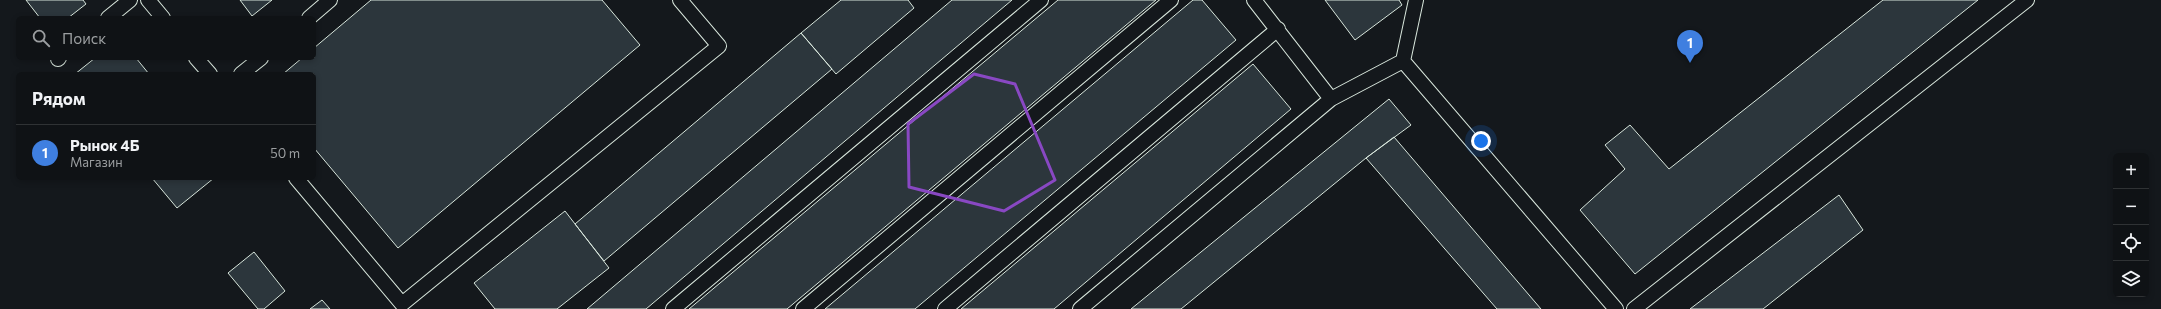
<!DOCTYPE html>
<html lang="ru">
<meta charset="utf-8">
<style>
:root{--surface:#0f1215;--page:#181b1e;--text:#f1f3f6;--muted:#9b9ea0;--line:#2f3234;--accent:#ffb74d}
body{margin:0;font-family:Commissioner,sans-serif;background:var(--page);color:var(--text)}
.controls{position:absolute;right:12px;bottom:12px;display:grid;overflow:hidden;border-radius:6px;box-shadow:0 2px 6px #0003}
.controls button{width:36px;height:36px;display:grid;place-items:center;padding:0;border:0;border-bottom:1px solid var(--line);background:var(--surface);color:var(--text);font:20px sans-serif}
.you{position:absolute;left:1481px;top:141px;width:14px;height:14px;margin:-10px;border:3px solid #fff;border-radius:50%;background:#1a73e8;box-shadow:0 0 0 6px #1a73e833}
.badge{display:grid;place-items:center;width:26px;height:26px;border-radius:50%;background:var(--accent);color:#fff;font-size:13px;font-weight:700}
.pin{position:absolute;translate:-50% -33px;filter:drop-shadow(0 1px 2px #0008)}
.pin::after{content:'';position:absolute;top:21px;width:14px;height:12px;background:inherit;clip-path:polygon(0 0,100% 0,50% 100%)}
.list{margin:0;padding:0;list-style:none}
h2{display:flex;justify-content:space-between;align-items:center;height:52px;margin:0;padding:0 16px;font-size:17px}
h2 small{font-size:13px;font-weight:400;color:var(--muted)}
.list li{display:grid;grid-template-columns:26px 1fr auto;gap:12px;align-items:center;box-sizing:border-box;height:56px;padding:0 16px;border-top:1px solid var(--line)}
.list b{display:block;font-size:15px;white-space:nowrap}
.list p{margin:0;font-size:13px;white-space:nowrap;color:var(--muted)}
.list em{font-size:13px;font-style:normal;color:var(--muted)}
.icon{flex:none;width:22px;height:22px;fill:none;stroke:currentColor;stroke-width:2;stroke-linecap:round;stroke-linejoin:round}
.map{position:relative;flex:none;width:2161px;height:309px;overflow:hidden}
.search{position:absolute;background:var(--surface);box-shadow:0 2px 6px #0003;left:16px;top:16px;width:300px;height:44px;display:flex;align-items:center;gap:10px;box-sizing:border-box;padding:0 14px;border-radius:6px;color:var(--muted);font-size:15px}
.panel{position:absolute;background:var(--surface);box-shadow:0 2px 6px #0003;left:16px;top:72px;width:300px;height:108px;border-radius:6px}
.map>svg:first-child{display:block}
.building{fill:#2c363c;stroke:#d8e6dc}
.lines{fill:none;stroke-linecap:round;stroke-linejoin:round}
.service-casing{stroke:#d8e6dc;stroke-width:16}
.service{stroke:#14181c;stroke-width:14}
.marked{fill:none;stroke:#8948c3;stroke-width:3;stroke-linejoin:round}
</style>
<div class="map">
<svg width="2161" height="309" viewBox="0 0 2161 309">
<rect width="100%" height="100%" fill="#14181c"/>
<path class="building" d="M26,0H83L86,4L68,18H40Z
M240,0H272L252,16Z
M371,0H602L640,45L398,248L314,148V74H283L302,58H314V48Z
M841,0H908L914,8L836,74L801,33Z
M952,0H1012L646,309H587Z
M1058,0H1156L787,309H689Z
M1193,0H1202L1236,40L915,309H825Z
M1325,0H1399L1402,5L1355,40Z
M1883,0H1978L1635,274L1580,210L1625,169L1605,145L1630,125L1669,169Z
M801,33L832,69L604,261L575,224Z
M95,58H136L149,74H75Z
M1253,64L1291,109L1054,309H961Z
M1389,99L1411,125L1366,158L1181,309H1131Z
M1394,137L1541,309H1497L1366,158Z
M152,178H214L177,208Z
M1839,195L1863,230L1763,309H1690Z
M565,211L609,268L557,309H495L474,283Z
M254,252L285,291L264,309H258L228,273Z
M322,300L330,309H310Z"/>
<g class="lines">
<g class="service-casing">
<path id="service" d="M148,0L163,18
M1254,0L1331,99
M108,18L130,0
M309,18L330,0
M196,58L210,74
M58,59L59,58
M1403,61L1416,0
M241,74L261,58
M296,178L402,304L719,46L680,0
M673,309L1041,0
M803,309L1171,0
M945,309L1278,29
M1080,309L1331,99L1403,61L1616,309
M1634,309L2027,0"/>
</g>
<use href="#service" class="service"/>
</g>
<path class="marked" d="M974,74L1015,84L1055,180L1004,211L909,187L908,124Z"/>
</svg>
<div class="controls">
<button>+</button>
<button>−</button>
<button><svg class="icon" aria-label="locate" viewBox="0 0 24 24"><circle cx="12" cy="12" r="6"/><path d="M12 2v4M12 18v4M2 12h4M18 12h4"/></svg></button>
<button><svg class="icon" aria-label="layers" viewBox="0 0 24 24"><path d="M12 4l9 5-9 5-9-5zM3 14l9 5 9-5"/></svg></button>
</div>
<div class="you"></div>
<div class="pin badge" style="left:1690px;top:63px;background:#3f7fe0">1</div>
<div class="search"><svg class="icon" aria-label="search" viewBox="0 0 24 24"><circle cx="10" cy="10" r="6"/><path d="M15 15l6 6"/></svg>Поиск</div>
<section class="panel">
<h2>Рядом<small></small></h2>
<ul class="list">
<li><span class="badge" style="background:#3f7fe0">1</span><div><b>Рынок 4Б</b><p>Магазин</p></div><em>50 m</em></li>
</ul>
</section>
</div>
